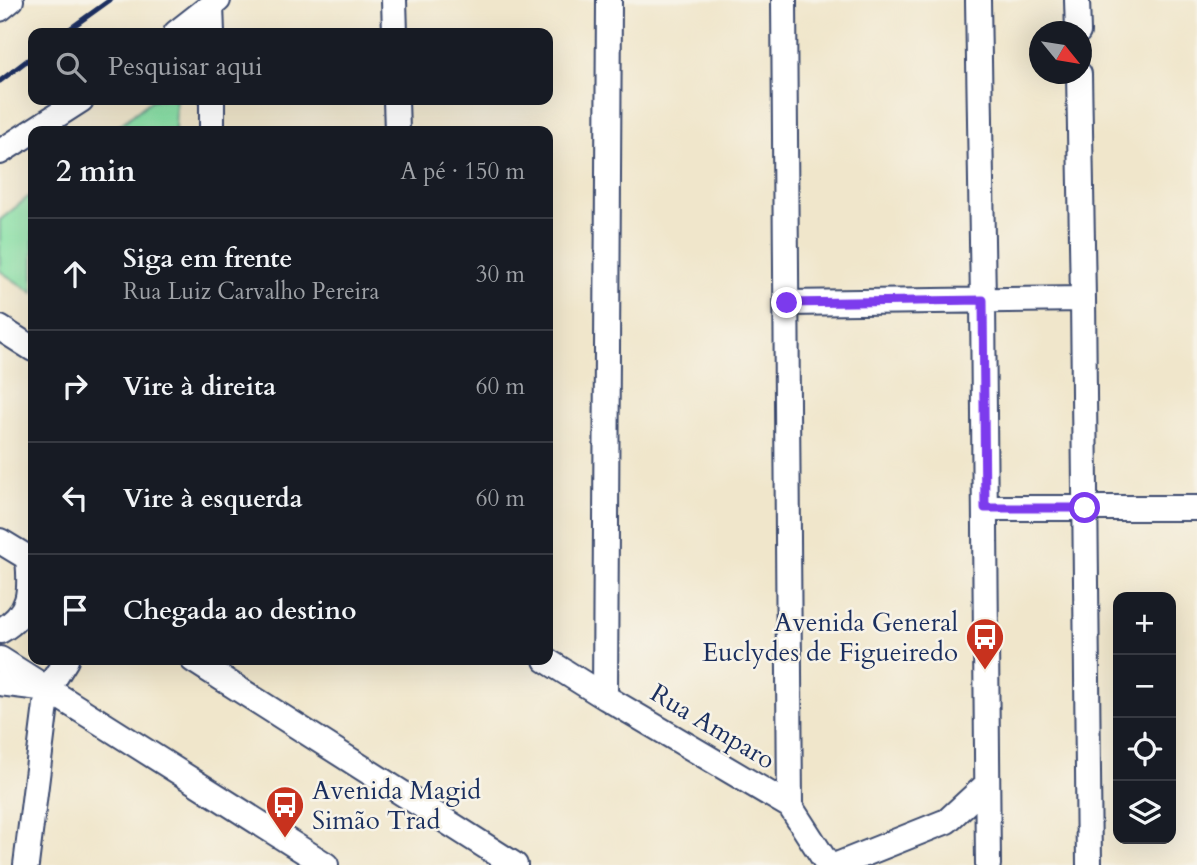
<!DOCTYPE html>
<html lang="pt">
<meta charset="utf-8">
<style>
:root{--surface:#171b24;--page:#20242c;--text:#f1f3f6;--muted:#9ea1a6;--line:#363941}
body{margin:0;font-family:Cardo,serif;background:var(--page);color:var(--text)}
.controls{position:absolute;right:21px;bottom:21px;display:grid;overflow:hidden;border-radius:14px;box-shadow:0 7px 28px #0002}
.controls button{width:63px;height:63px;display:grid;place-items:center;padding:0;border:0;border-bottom:2px solid var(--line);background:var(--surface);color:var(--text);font:35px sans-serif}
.compass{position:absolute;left:1029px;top:21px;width:63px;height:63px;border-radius:50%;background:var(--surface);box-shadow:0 7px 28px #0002;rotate:120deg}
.stop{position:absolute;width:21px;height:21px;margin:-16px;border:5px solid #7c3aed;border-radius:50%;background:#fff}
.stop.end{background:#7c3aed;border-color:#fff;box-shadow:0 2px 7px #0008}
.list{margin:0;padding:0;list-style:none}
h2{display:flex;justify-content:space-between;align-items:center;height:91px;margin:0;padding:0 28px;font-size:30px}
h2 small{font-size:23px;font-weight:400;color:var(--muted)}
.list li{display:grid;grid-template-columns:46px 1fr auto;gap:21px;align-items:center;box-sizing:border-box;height:112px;padding:0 28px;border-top:2px solid var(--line)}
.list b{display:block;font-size:26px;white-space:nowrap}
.list p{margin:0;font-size:23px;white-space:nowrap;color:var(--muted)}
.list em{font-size:23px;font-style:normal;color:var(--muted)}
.icon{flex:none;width:38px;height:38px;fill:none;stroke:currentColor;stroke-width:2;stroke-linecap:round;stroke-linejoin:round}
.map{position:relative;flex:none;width:1197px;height:865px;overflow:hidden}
.search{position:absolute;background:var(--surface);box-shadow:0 7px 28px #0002;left:28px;top:28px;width:525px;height:77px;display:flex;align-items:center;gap:18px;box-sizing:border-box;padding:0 24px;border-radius:14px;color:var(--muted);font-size:26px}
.panel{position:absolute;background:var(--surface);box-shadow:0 7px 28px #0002;left:28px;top:126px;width:525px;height:539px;border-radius:14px}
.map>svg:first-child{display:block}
.green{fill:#87e1a6;stroke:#518882;stroke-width:2}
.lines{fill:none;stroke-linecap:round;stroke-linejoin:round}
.minor-casing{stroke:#3b4a6e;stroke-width:28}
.minor{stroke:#fff;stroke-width:24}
.rail{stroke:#1b2f5e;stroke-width:5}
.route{stroke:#7c3aed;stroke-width:9}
.labels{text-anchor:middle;stroke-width:5;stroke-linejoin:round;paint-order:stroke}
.poi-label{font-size:26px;fill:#1b2f5e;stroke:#f7f3e8;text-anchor:end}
.street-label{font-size:26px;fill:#1b2f5e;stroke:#f7f3e8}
</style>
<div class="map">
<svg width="1197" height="865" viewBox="0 0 1197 865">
<rect width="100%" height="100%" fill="#f7f3e8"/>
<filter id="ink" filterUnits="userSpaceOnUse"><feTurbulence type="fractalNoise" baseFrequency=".0143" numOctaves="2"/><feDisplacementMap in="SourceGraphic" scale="14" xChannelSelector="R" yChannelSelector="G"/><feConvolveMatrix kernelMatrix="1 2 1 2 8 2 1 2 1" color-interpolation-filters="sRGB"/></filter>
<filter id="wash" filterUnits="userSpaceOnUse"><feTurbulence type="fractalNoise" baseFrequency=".00686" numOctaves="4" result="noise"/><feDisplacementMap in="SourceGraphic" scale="28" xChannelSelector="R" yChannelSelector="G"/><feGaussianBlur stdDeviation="1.57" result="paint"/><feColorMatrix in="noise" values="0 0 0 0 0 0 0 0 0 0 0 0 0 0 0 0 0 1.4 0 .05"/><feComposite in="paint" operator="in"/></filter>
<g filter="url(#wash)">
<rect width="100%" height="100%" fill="#f0e6cb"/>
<path class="green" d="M152,100H176L175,131H112Z
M33,193V293L0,271V220Z"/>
</g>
<g filter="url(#ink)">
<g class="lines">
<g class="minor-casing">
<path id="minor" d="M394,0L395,33
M784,0L790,806
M978,0L983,301L988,865
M1077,0L1078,32
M211,5L212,33
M0,9L11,0
M176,33L218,0
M1079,74L1083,299L1089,865
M212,100V131
M396,100L397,131
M0,152L81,100
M787,303L1083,299
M0,328L33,349
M985,508H1197
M0,541L33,561
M0,631C32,613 31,591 28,558
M0,659L326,865
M193,660L515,865
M546,660L605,697L790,806L828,865
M0,683L40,688
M605,697L609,0
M26,865L48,689L66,660
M837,865L947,821L986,785"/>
</g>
<use href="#minor" class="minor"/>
<path class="rail" d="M64,33L110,0
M0,81L33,56"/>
</g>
</g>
<g class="lines" filter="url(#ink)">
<path class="route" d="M787,303L983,300L985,508H1085"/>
</g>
<defs>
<g id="bus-pin" transform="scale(2.0125)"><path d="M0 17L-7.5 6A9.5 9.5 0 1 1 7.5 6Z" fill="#c8321e" stroke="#f7f3e8"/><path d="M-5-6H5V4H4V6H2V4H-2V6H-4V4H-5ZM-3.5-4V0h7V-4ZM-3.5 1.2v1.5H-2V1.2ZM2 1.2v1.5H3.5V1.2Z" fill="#fff"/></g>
</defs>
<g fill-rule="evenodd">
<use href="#bus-pin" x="985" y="637"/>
<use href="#bus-pin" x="285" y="805"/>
</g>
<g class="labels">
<g class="poi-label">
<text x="958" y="631">Avenida General<tspan x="958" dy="30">Euclydes de Figueiredo</tspan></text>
<text x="312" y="799" text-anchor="start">Avenida Magid<tspan x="312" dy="30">Simão Trad</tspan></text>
</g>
<g class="street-label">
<text transform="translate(713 726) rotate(31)" y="9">Rua Amparo</text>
</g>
</g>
</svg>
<div class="controls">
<button>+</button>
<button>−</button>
<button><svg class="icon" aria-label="locate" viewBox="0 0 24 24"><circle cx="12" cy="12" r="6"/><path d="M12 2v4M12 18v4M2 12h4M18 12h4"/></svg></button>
<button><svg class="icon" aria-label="layers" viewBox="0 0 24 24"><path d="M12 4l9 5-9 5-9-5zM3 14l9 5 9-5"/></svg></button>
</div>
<svg class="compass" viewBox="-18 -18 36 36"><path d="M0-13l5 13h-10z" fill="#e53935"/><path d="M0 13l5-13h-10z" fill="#9ea1a6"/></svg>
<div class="stop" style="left:1085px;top:508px"></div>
<div class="stop end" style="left:787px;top:303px"></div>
<div class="search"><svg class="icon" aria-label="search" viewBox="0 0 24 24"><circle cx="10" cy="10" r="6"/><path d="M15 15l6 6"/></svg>Pesquisar aqui</div>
<section class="panel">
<h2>2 min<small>A pé · 150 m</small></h2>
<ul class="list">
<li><svg class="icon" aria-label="ahead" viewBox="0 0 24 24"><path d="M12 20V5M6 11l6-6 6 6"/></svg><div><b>Siga em frente</b><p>Rua Luiz Carvalho Pereira</p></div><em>30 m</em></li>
<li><svg class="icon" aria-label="right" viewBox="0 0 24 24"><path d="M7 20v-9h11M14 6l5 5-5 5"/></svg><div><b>Vire à direita</b></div><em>60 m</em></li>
<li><svg class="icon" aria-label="left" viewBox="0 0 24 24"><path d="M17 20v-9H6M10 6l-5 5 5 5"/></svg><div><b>Vire à esquerda</b></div><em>60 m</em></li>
<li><svg class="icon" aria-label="arrive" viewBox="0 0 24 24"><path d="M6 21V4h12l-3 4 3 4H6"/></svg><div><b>Chegada ao destino</b></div></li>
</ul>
</section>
</div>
